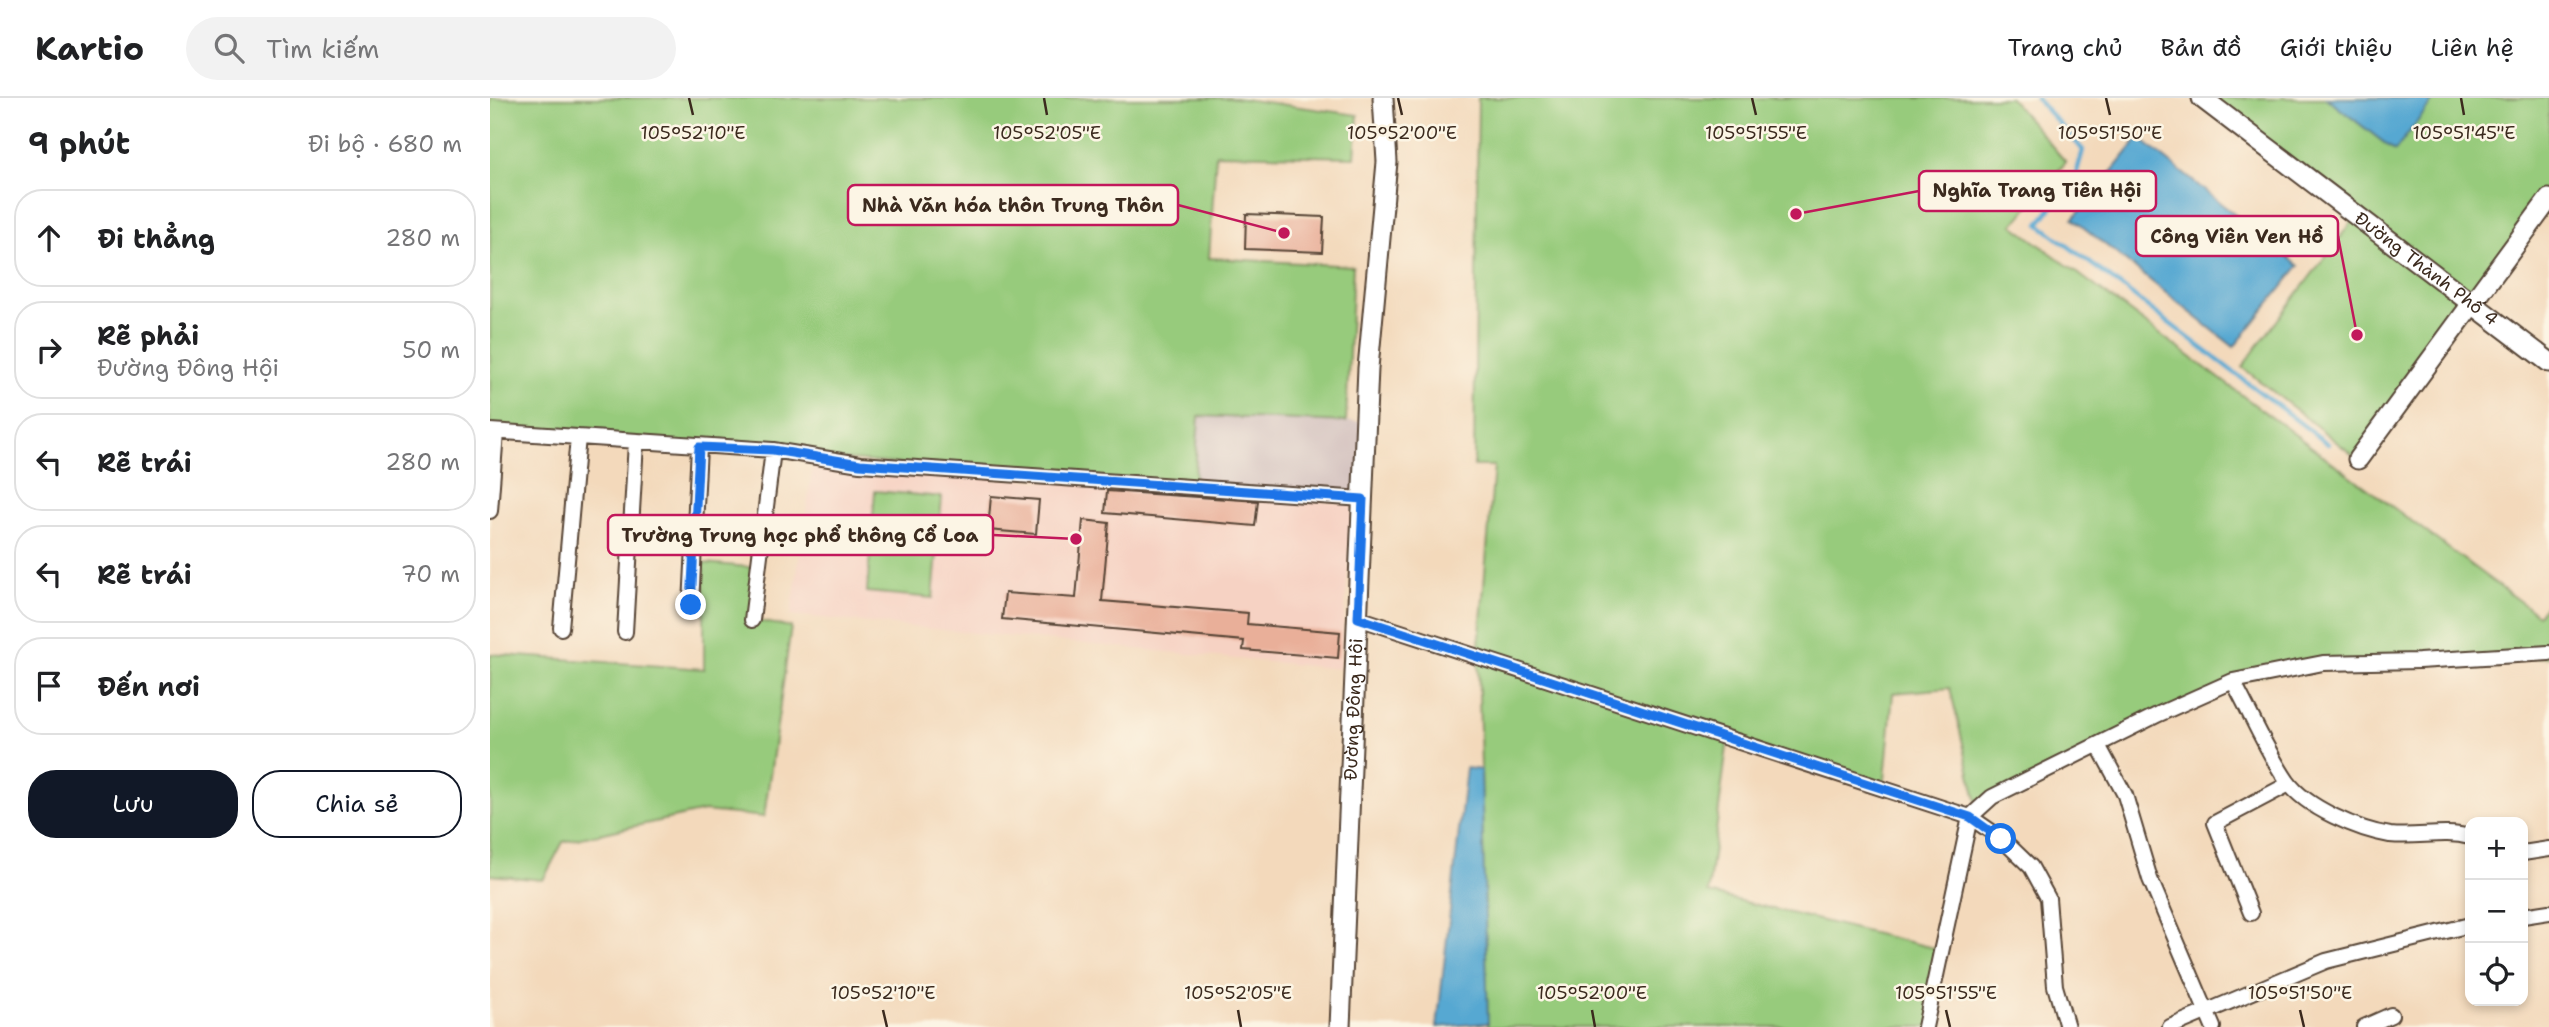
<!DOCTYPE html>
<html lang="vi">
<meta charset="utf-8">
<style>
:root{--surface:#fff;--page:#f2f2f2;--text:#202124;--muted:#757577;--line:#e0e0e0;--accent:#111827}
body{margin:0;font-family:"Shantell Sans",sans-serif;background:var(--page);color:var(--text)}
.controls{position:absolute;right:21px;bottom:21px;display:grid;overflow:hidden;border-radius:14px;box-shadow:0 4px 10px #0003}
.controls button{width:63px;height:63px;display:grid;place-items:center;padding:0;border:0;border-bottom:2px solid var(--line);background:var(--surface);color:var(--text);font:35px sans-serif}
.stop{position:absolute;width:21px;height:21px;margin:-16px;border:5px solid #1a73e8;border-radius:50%;background:#fff}
.stop.end{background:#1a73e8;border-color:#fff;box-shadow:0 2px 7px #0008}
.list{margin:0;padding:0;list-style:none}
h2{display:flex;justify-content:space-between;align-items:center;height:91px;margin:0;padding:0 28px;font-size:30px}
h2 small{font-size:23px;font-weight:400;color:var(--muted)}
.list li{display:grid;grid-template-columns:46px 1fr auto;gap:21px;align-items:center;box-sizing:border-box;height:98px;margin:0 14px 14px;padding:0 14px;border:2px solid var(--line);border-radius:28px}
.list b{display:block;font-size:26px;white-space:nowrap}
.list p{margin:0;font-size:23px;white-space:nowrap;color:var(--muted)}
.list em{font-size:23px;font-style:normal;color:var(--muted)}
.actions{display:flex;gap:14px;padding:21px 28px}
.actions a{flex:1;padding:16px 0;border:2px solid var(--accent);border-radius:28px;text-align:center;font-size:24px;color:var(--accent)}
.actions .main{background:var(--accent);color:#fff}
.icon{flex:none;width:38px;height:38px;fill:none;stroke:currentColor;stroke-width:2;stroke-linecap:round;stroke-linejoin:round}
.map{position:relative;flex:none;width:2059px;height:929px;overflow:hidden}
header{display:flex;align-items:center;gap:42px;box-sizing:border-box;height:98px;padding:0 35px;background:var(--surface);border-bottom:2px solid var(--line)}
header strong{font-size:33px}
nav{display:flex;gap:38px;margin-inline-start:auto;font-size:24px}
.search{width:490px;height:63px;background:var(--page);display:flex;align-items:center;gap:18px;box-sizing:border-box;padding:0 24px;border-radius:38px;color:var(--muted);font-size:26px}
main{display:flex}
aside{flex:1;background:var(--surface)}
.map>svg:first-child{display:block}
.built{fill:#f6d2c3}
.industrial{fill:#d1bfbd}
.green{fill:#97cb7b;stroke:#697a4c;stroke-width:2}
.water{fill:#57a8d2;stroke:#496978;stroke-width:2}
.lines{fill:none;stroke-linecap:round;stroke-linejoin:round}
.stream{stroke:#57a8d2;stroke-width:4.5}
.building{fill:#e9af99}
.street-casing{stroke:#574436;stroke-width:18}
.secondary-casing{stroke:#574436;stroke-width:23}
.street{stroke:#fff;stroke-width:14}
.secondary{stroke:#fff;stroke-width:19}
.route{stroke:#1a73e8;stroke-width:9}
.ticks{fill:none;stroke:#3b2a1e;stroke-width:2.5}
.labels{text-anchor:middle;stroke-width:5;stroke-linejoin:round;paint-order:stroke}
.street-label{font-size:18px;fill:#3b2a1e;stroke:#fcf5e5}
.ticks-label{font-size:18px;text-anchor:middle;fill:#3b2a1e;stroke:#fcf5e5;stroke-width:5;stroke-linejoin:round;paint-order:stroke}
.leader{fill:none;stroke:#c2185b;stroke-width:2.5}
.callout-dot{fill:#c2185b;stroke:#fcf5e5;stroke-width:2.5}
.callout{fill:#fcf5e5;stroke:#c2185b;stroke-width:2.5}
.callout-label{font-size:19px;text-anchor:middle;font-weight:bold;fill:#3b2a1e}
</style>
<header>
<strong>Kartio</strong>
<div class="search"><svg class="icon" aria-label="search" viewBox="0 0 24 24"><circle cx="10" cy="10" r="6"/><path d="M15 15l6 6"/></svg>Tìm kiếm</div>
<nav><a>Trang chủ</a><a>Bản đồ</a><a>Giới thiệu</a><a>Liên hệ</a></nav>
</header>
<main>
<aside>
<h2>9 phút<small>Đi bộ · 680 m</small></h2>
<ul class="list">
<li><svg class="icon" aria-label="ahead" viewBox="0 0 24 24"><path d="M12 20V5M6 11l6-6 6 6"/></svg><div><b>Đi thẳng</b></div><em>280 m</em></li>
<li><svg class="icon" aria-label="right" viewBox="0 0 24 24"><path d="M7 20v-9h11M14 6l5 5-5 5"/></svg><div><b>Rẽ phải</b><p>Đường Đông Hội</p></div><em>50 m</em></li>
<li><svg class="icon" aria-label="left" viewBox="0 0 24 24"><path d="M17 20v-9H6M10 6l-5 5 5 5"/></svg><div><b>Rẽ trái</b></div><em>280 m</em></li>
<li><svg class="icon" aria-label="left" viewBox="0 0 24 24"><path d="M17 20v-9H6M10 6l-5 5 5 5"/></svg><div><b>Rẽ trái</b></div><em>70 m</em></li>
<li><svg class="icon" aria-label="arrive" viewBox="0 0 24 24"><path d="M6 21V4h12l-3 4 3 4H6"/></svg><div><b>Đến nơi</b></div></li>
</ul>
<div class="actions"><a class="main">Lưu</a><a>Chia sẻ</a></div>
</aside>
<div class="map">
<svg width="2059" height="929" viewBox="0 0 2059 929">
<rect width="100%" height="100%" fill="#fcf5e5"/>
<filter id="ink" filterUnits="userSpaceOnUse"><feTurbulence type="fractalNoise" baseFrequency=".0143" numOctaves="2"/><feDisplacementMap in="SourceGraphic" scale="14" xChannelSelector="R" yChannelSelector="G"/><feConvolveMatrix kernelMatrix="1 2 1 2 8 2 1 2 1" color-interpolation-filters="sRGB"/></filter>
<filter id="wash" filterUnits="userSpaceOnUse"><feTurbulence type="fractalNoise" baseFrequency=".00686" numOctaves="4" result="noise"/><feDisplacementMap in="SourceGraphic" scale="28" xChannelSelector="R" yChannelSelector="G"/><feGaussianBlur stdDeviation="1.57" result="paint"/><feColorMatrix in="noise" values="0 0 0 0 0 0 0 0 0 0 0 0 0 0 0 0 0 1.4 0 .05"/><feComposite in="paint" operator="in"/></filter>
<g filter="url(#wash)">
<rect width="100%" height="100%" fill="#f3d9bb"/>
<path class="built" d="M323,366L863,406L850,571L301,517Z"/>
<path class="industrial" d="M708,318L876,324L873,401L704,389Z"/>
<path class="green" d="M0,0H746L868,17L865,59L726,56L719,160L863,168L856,324L709,318L704,389L0,334Z
M988,0H1520L1576,64L1523,127L2048,517L2059,504V559L1833,565L1743,583L1488,710L1460,590L1403,595L1394,692L1238,641L1218,795L1452,852L1446,929H998L988,559L1004,368H984Z
M1712,0H1836L1905,53L1945,0H2059V101L1868,361L1752,269L1866,118Z
M385,393L452,399L443,500L377,494Z
M214,465L269,470L263,522L301,529L274,719L214,713L73,744L53,782L0,777V556L214,571Z"/>
<path class="water" d="M1836,0H1945L1905,53Z
M1649,40L1809,168L1744,249L1583,121Z
M976,670L991,672L998,925L947,929Z"/>
<g class="lines">
<path class="stream" d="M1546,0L1593,52L1586,77L1549,126L1838,346"/>
</g>
<g id="blocks">
<path class="building" d="M756,116L834,119L832,154L755,151Z
M617,393L768,403L765,428L615,415Z
M501,398L549,402L546,436L498,432Z
M593,422L619,425L612,503L758,515L757,526L850,534L848,560L753,552L754,543L512,521L515,495L586,500Z"/>
</g>
</g>
<g filter="url(#ink)">
<use href="#blocks" fill-opacity="0" stroke="#574436" stroke-width="2"/>
<g class="lines">
<g class="street-casing">
<path id="street" d="M0,333L283,352L370,366L873,401
M0,413L6,334
M201,507L209,349
M868,520L1480,719L1512,741L1541,769L1558,800L1565,888L1577,929
M262,522L283,352
M71,530L88,339
M135,534L146,344
M1743,583L1833,565L1929,563L2059,555
M1608,647L1635,697L1660,781L1723,929
M2033,755L2059,751
M1761,815L1725,725L1799,686
M2033,818L2059,814
M1435,929L1480,719L1502,699L1669,616L1743,583C1761,616 1776,652 1797,683C1816,710 1869,732 1900,737C1928,740 1954,732 1980,739
M1680,929L1836,863L1980,827
M1874,929L1901,917"/>
</g>
<g class="secondary-casing">
<g id="secondary">
<path id="s1" d="M1712,0L2059,264"/>
<path d="M1868,361L2059,101"/>
<path id="s2" d="M850,929L878,270L897,64L893,0"/>
</g>
</g>
<use href="#street" class="street"/>
<use href="#secondary" class="secondary"/>
</g>
</g>
<g class="lines" filter="url(#ink)">
<path class="route" d="M201,507L209,349L283,352L370,366L873,401L868,520L1480,719L1511,741"/>
</g>
<path class="ticks" d="M199,0L203,17M554,0L557,17M908,0L912,17M1262,0L1266,17M1616,0L1620,17M1971,0L1974,17M393,912L397,929M748,912L751,929M1102,912L1105,929M1456,912L1460,929M1810,912L1814,929"/>
<g class="labels">
<g class="street-label">
<text dy="6" stroke="none"><textPath href="#s1" startOffset="282">Đường Thành Phố 4</textPath></text>
<text dy="6" stroke="none"><textPath href="#s2" startOffset="318">Đường Đông Hội</textPath></text>
</g>
</g>
<g class="ticks-label">
<text x="203" y="41">105°52'10"E</text>
<text x="557" y="41">105°52'05"E</text>
<text x="912" y="41">105°52'00"E</text>
<text x="1266" y="41">105°51'55"E</text>
<text x="1620" y="41">105°51'50"E</text>
<text x="1974" y="41">105°51'45"E</text>
<text x="393" y="901">105°52'10"E</text>
<text x="748" y="901">105°52'05"E</text>
<text x="1102" y="901">105°52'00"E</text>
<text x="1456" y="901">105°51'55"E</text>
<text x="1810" y="901">105°51'50"E</text>
</g>
<path class="leader" d="M1306 116L1429 93M794 135L688 107M1867 237L1848 138M586 441L503 437"/>
<g class="callout-dot">
<circle cx="1306" cy="116" r="7"/>
<circle cx="794" cy="135" r="7"/>
<circle cx="1867" cy="237" r="7"/>
<circle cx="586" cy="441" r="7"/>
</g>
<g class="callout">
<rect x="1429" y="73" width="237" height="40" rx="7"/>
<rect x="358" y="87" width="330" height="40" rx="7"/>
<rect x="1646" y="118" width="202" height="40" rx="7"/>
<rect x="118" y="417" width="385" height="40" rx="7"/>
</g>
<g class="callout-label">
<text x="1547" y="99">Nghĩa Trang Tiên Hội</text>
<text x="523" y="114">Nhà Văn hóa thôn Trung Thôn</text>
<text x="1747" y="145">Công Viên Ven Hồ</text>
<text x="310" y="444">Trường Trung học phổ thông Cổ Loa</text>
</g>
</svg>
<div class="controls">
<button>+</button>
<button>−</button>
<button><svg class="icon" aria-label="locate" viewBox="0 0 24 24"><circle cx="12" cy="12" r="6"/><path d="M12 2v4M12 18v4M2 12h4M18 12h4"/></svg></button>
</div>
<div class="stop" style="left:1511px;top:741px"></div>
<div class="stop end" style="left:201px;top:507px"></div>
</div>
</main>
